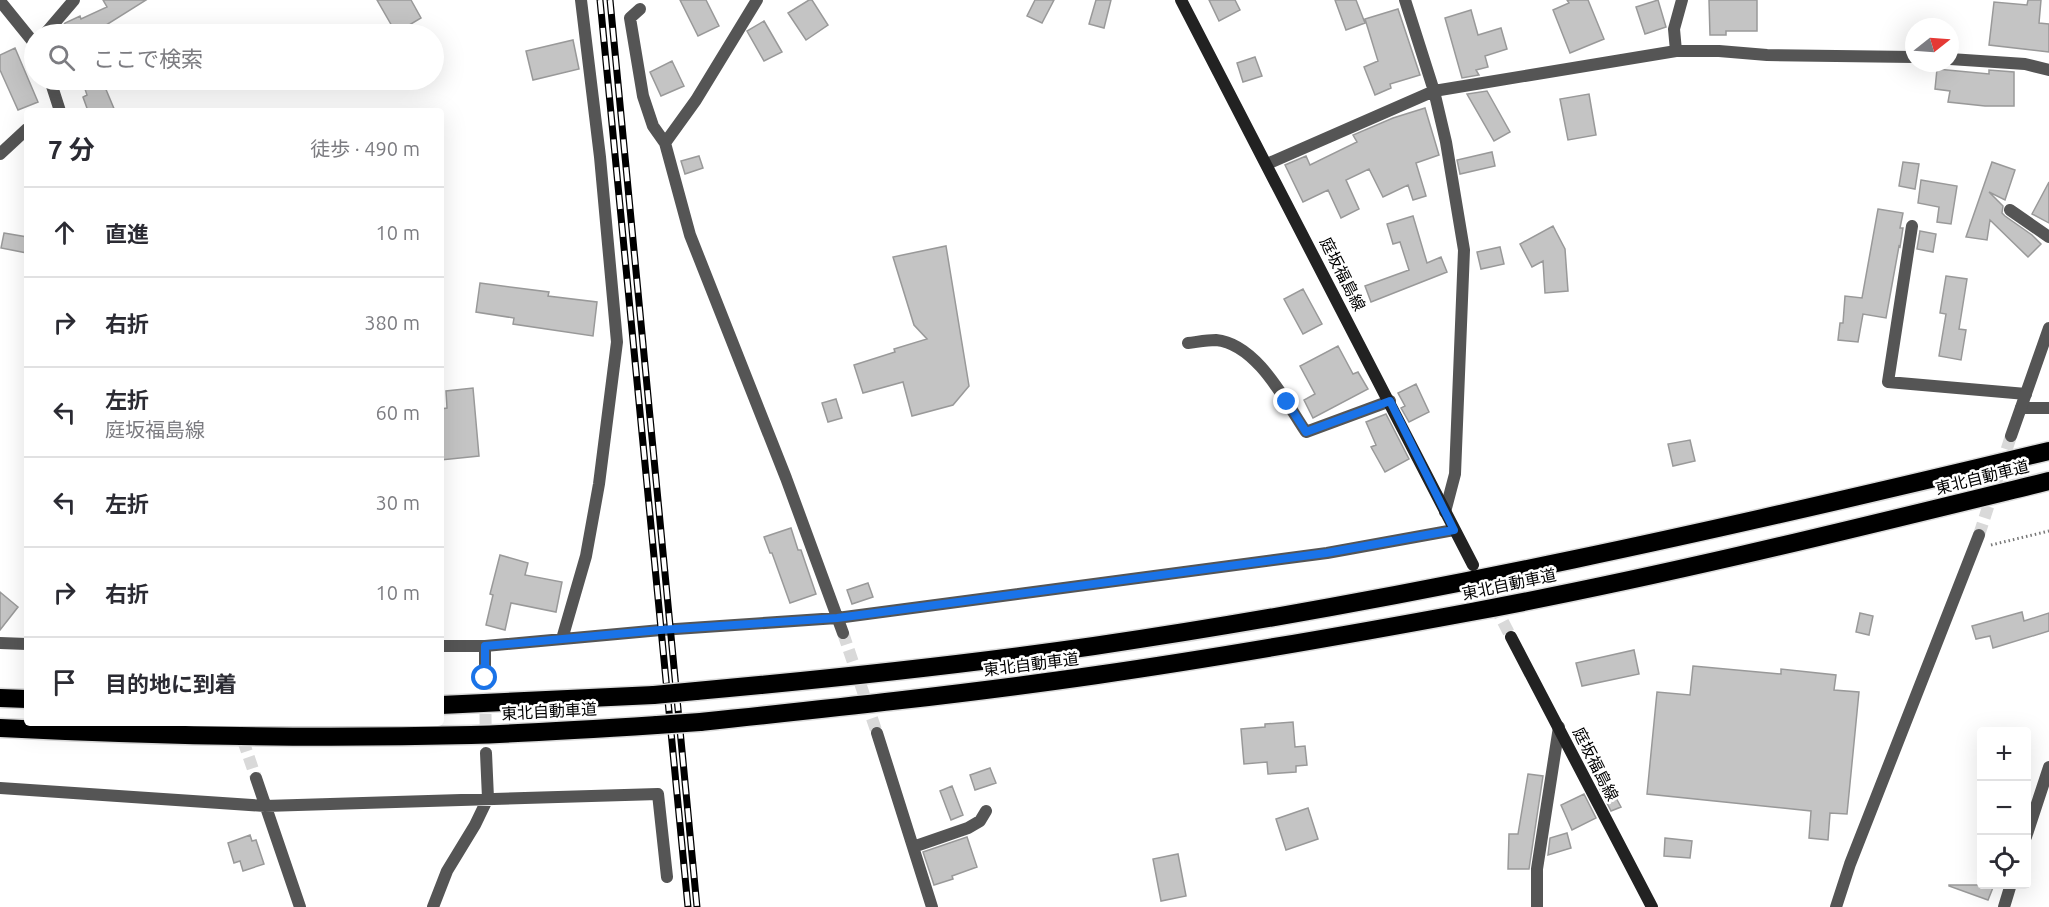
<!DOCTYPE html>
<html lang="ja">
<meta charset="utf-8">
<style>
:root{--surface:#fff;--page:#f7f7f7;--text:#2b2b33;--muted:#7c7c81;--line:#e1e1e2}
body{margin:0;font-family:Ubuntu,"Noto Sans JP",sans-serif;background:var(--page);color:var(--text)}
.controls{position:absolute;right:18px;bottom:18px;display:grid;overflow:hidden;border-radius:6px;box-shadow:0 6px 24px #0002}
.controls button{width:54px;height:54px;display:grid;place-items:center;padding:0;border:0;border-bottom:2px solid var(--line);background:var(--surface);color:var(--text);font:30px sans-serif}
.compass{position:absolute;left:1905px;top:18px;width:54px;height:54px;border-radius:50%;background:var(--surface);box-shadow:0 6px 24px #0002;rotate:73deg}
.stop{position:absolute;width:18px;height:18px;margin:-14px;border:4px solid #1a73e8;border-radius:50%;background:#fff}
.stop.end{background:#1a73e8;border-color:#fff;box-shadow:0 2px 6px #0008}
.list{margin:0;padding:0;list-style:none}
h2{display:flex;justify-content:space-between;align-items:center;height:78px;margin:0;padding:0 24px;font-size:26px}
h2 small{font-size:20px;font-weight:400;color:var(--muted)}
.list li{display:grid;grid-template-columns:39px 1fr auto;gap:18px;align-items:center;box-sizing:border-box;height:90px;padding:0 24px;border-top:2px solid var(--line)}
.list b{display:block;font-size:22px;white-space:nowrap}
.list p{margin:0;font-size:20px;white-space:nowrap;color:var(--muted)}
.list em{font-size:20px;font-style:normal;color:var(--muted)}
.icon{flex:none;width:33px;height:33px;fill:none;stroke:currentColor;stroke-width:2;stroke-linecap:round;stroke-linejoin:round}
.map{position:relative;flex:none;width:2049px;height:907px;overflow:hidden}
.search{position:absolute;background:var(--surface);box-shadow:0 6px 24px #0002;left:24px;top:24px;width:420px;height:66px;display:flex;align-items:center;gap:15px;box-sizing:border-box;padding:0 21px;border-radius:33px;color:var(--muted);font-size:22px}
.panel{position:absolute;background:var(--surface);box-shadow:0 6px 24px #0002;left:24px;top:108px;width:420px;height:618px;border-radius:6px}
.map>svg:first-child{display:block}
.building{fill:#c4c4c4;stroke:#999;stroke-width:1.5}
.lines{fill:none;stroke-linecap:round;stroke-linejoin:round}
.minor-tunnel{stroke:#d9d9d9;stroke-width:12;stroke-dasharray:12 6;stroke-linecap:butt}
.tertiary-tunnel{stroke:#d9d9d9;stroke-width:12;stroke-dasharray:12 6;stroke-linecap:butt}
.secondary-tunnel{stroke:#d9d9d9;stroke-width:12;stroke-dasharray:12 6;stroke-linecap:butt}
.motorway-casing{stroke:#dbdbdb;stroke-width:21}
.path{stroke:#777;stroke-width:3;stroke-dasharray:1.5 3;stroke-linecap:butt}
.minor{stroke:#555;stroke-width:12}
.tertiary{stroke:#555;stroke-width:12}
.secondary{stroke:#222;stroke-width:12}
.motorway{stroke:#000;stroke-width:18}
.rail-casing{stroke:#000;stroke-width:7}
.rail{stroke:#fff;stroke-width:4.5;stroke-dasharray:14;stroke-linecap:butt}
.motorway-bridge-casing{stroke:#dbdbdb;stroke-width:21;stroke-linecap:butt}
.motorway-bridge{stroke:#000;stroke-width:18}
.route{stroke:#1a73e8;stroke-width:8}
.labels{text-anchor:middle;stroke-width:5;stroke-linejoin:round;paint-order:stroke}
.street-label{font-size:16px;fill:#000;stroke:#fff}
</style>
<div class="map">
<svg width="2049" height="907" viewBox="0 0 2049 907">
<rect width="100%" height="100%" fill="#fff"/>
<path class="building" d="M103,0H146L106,25L110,34H66L62,27L65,23L80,16L81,19L107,7Z
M377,0H411L421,18L396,33Z
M680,0H706L719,26L698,36Z
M809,0H812L828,25L806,40L788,13Z
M1035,0H1054L1042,23L1027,16Z
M1096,0H1111L1104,28L1089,24Z
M1209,0H1235L1240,10L1219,21Z
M1335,0H1356L1365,23L1346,30Z
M1567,0H1588L1604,39L1570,53L1553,10L1569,3Z
M1658,0L1666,27L1645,34L1636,7Z
M1709,0H1757V31H1726V35H1710Z
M2028,0H2041L2039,23L2049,24V52L1989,45L1994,2L2027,5Z
M1398,9L1420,75L1390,84L1391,88L1375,95L1364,67L1378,61L1365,19Z
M1471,10L1478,35L1501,28L1507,49L1485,56L1488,67L1476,70L1479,75L1462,78L1445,18Z
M764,21L782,52L764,61L747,31Z
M573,40L579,69L533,80L526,51Z
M15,48L38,102L18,110L0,70V55Z
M1255,57L1262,76L1243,82L1237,63Z
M672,61L684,86L661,96L650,72Z
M1937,69L1989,74V70L2014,72V106H1985L1948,102L1950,91L1935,89Z
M82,80H102L115,111H88L83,97L87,95Z
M1487,91L1510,132L1494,141L1467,94Z
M1589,94L1596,135L1568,140L1560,99Z
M1425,108L1439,155L1416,163L1426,196L1413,200L1408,185L1383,197L1369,169L1346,180L1359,209L1341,218L1328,190L1303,202L1285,165L1306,156L1310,165L1357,142L1353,135L1393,118Z
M1492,152L1495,166L1460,174L1457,160Z
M699,156L703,168L685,174L681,161Z
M1903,162L1919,164L1915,189L1899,186Z
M1992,162L2015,170L2005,200L1989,192L2003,206L2002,213L2005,216L2032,235L2041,244L2028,257L1990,220L1987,240L1966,237Z
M1921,180L1957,186L1951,224L1937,222L1939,207L1918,203Z
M2049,182V223L2032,214Z
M1878,209L1903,213L1900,228H1903L1900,247L1899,246L1886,318L1863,314L1858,342L1838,340L1840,323H1843L1845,296L1862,298Z
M1413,216L1427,263L1441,257L1447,272L1371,302L1365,286L1409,270L1400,242L1393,244L1387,224Z
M1553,226L1565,249L1568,291L1545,293L1543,261L1532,267L1520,244Z
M1920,231L1936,234L1933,252L1917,249Z
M4,233L27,237V253L1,248Z
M946,246L969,386L953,405L912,416L903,382L863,393L854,365L895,352L894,349L927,339L914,325L893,257Z
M1500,247L1504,264L1481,269L1477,252Z
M1946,276L1967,279L1959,329L1966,330L1961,360L1939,356L1946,314L1940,313Z
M480,283L549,292L548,296L597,302L593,336L513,324L514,318L476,312Z
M1303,289L1322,324L1303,334L1284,299Z
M1338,346L1353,374L1358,372L1368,389L1313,418L1304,400L1315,394L1300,366Z
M1416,384L1429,412L1409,422L1401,408L1405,406L1398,393Z
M473,388L479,456L441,460V409L447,408L446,391Z
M836,399L842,418L828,422L822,403Z
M1386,414L1409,459L1385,472L1371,447L1376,445L1366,422Z
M1690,440L1695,461L1673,466L1668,444Z
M791,528L798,550H801L816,594L790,603L772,553H770L764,537Z
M500,555L528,563L525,575L562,582L556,612L511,603L505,630L486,625L493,595L490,594Z
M868,583L873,597L852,604L847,590Z
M0,592L18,607L0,630Z
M2022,612L2024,621L2049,613V631L1993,648L1990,636L1976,639L1972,626Z
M1860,613L1873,616L1869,635L1856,632Z
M1634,650L1639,674L1582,686L1576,663Z
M1693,666L1781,674V669L1836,675L1834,690L1859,692L1847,814L1830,813L1828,840L1809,838L1811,811L1647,794L1657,692L1690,695Z
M1293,722L1295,747L1305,746L1307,765L1296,766V772L1268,774L1267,762L1244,764L1241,729L1265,727V724Z
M990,768L996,783L975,790L970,775Z
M1528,774L1543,776L1529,869H1508L1509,834H1518Z
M1608,783L1621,807L1611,811L1599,787Z
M952,786L963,815L951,820L940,791Z
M1584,794L1596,818L1572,830L1561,805Z
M1308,808L1318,839L1286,850L1276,819Z
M1567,833L1571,848L1548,855L1550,838Z
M250,835L252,841L256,840L264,864L243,871L240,861L234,863L228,843Z
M967,837L977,867L952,876L953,879L934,885L923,852Z
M1665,838L1692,841L1690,858L1664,856Z
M1178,854L1186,896L1161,901L1153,859Z
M1949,885H1994L1988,900L1949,886Z"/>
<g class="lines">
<path class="minor-tunnel" d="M843,633L877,733
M485,678L486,753
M237,723L256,778"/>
<path class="tertiary-tunnel" d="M1979,535L2011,436"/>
<path class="secondary-tunnel" d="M1478,574L1511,637"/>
<g class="motorway-casing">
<path id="motorway" d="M696,691C829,679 962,665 1094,646C1416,599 1733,527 2049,451
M0,698L27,699
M441,705L654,695
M700,722C833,708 965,694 1097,675C1222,657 1347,635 1471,612C1665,576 1857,528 2049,481
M0,728C157,736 314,739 471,735C533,733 595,729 657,725"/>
</g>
<path class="path" d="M1991,545L2049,531"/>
<path class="minor" d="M1405,0L1434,91L1446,142L1464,250L1455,474L1445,512
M0,1L34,43
M640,9L630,18L643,96L653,126L665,143L690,235L786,478L843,633
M45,34L74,0
M1676,51L1674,29L1682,0
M1950,59L2025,64L2049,70
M50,80L60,111
M665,143L696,100L757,0
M0,154L27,129
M1267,164L1434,91L1676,51H1719L1767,55L1914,57
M2010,210L2049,237
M1912,226L1888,382L2026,394
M1188,343C1197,342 1206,340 1216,340C1257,344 1285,401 1306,432L1390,401
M2021,408H2049
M562,639L586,556L599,484L617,342L600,157L581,0
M0,643L27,644
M441,646H485L661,630L837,618L1327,553L1454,530
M485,646V678
M877,733L932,907
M256,778L300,907
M0,788L265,806L658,794L667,877
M2026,837L2049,767
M913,847L968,828L980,821L986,811
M433,907L447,871L475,825L488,798L486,753
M1537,907V869L1559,727
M2004,907L2011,884"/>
<path class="tertiary" d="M2011,436L2049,328
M1836,907L1850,864L1979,535"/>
<path class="secondary" d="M1181,0L1473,565
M1511,637L1652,907"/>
<use href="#motorway" class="motorway"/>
<g class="rail-casing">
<path id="rail" d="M600,0L688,907
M610,0L697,907"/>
</g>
<use href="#rail" class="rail"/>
<g class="motorway-bridge-casing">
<path id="motorway-bridge" d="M654,695L696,691
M657,725L700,722"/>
</g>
<use href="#motorway-bridge" class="motorway-bridge"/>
</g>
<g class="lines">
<path class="route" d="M485,678V646L660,630L837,618L1326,553L1454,530L1390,401L1306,432L1287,402"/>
</g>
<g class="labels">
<g class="street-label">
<text transform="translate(1343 274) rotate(63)" y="6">庭坂福島線</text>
<text transform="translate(1982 477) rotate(-14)" y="6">東北自動車道</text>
<text transform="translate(1509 584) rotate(-12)" y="6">東北自動車道</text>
<text transform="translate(1031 664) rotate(-7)" y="6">東北自動車道</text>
<text transform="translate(549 711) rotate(-3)" y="6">東北自動車道</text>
<text transform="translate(1596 764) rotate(63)" y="6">庭坂福島線</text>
</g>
</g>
</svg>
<div class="controls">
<button>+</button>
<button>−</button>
<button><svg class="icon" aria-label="locate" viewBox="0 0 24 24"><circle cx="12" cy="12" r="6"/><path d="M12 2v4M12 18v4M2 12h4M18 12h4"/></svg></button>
</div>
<svg class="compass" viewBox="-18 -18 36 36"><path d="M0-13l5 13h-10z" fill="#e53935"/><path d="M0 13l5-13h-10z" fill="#7c7c81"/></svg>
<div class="stop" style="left:485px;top:678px"></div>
<div class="stop end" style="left:1287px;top:402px"></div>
<div class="search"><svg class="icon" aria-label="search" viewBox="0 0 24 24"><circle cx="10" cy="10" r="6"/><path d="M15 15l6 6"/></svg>ここで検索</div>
<section class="panel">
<h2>7 分<small>徒歩 · 490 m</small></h2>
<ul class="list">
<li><svg class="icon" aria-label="ahead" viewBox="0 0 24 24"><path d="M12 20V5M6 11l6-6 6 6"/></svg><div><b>直進</b></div><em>10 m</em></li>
<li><svg class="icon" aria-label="right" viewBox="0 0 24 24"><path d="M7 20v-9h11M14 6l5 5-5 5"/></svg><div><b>右折</b></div><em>380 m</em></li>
<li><svg class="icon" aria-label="left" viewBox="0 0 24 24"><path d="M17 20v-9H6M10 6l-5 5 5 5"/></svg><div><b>左折</b><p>庭坂福島線</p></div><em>60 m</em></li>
<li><svg class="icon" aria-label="left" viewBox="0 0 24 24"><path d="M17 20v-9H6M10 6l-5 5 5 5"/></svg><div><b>左折</b></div><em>30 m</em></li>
<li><svg class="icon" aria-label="right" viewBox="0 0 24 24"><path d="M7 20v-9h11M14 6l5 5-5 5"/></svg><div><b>右折</b></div><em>10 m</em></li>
<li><svg class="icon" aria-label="arrive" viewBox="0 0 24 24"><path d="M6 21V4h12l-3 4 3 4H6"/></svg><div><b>目的地に到着</b></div></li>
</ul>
</section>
</div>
